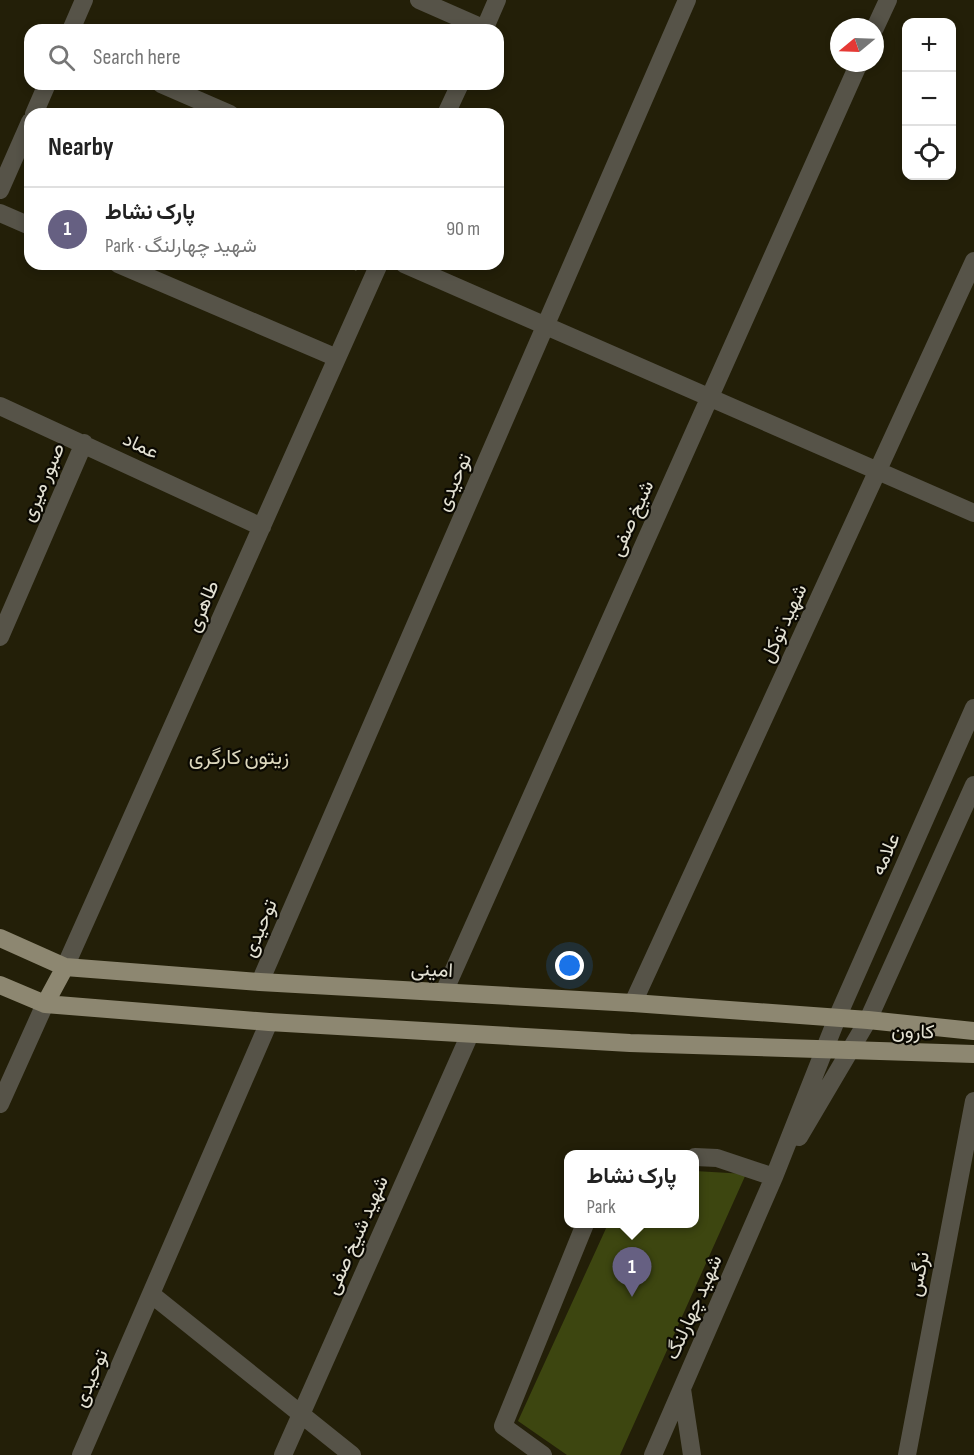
<!DOCTYPE html>
<meta charset="utf-8">
<style>
:root{--surface:#fff;--page:#f6f6f6;--text:#222;--muted:#767676;--line:#e0e0e0;--accent:#666082}
body{margin:0;font-family:"Sofia Sans Condensed",Vazirmatn,sans-serif;background:var(--page);color:var(--text)}
.controls{position:absolute;right:18px;top:18px;display:grid;overflow:hidden;border-radius:12px;box-shadow:0 3px 9px #0003}
.controls button{width:54px;height:54px;display:grid;place-items:center;padding:0;border:0;border-bottom:2px solid var(--line);background:var(--surface);color:var(--text);font:30px sans-serif}
.compass{position:absolute;left:830px;top:18px;width:54px;height:54px;border-radius:50%;background:var(--surface);box-shadow:0 3px 9px #0003;rotate:251deg}
.you{position:absolute;left:570px;top:966px;width:21px;height:21px;margin:-15px;border:4px solid #fff;border-radius:50%;background:#1a73e8;box-shadow:0 0 0 9px #1a73e833}
.badge{display:grid;place-items:center;width:39px;height:39px;border-radius:50%;background:var(--accent);color:#fff;font-size:20px;font-weight:700}
.pin{position:absolute;translate:-50% -50px;filter:drop-shadow(0 2px 3px #0008)}
.pin::after{content:'';position:absolute;top:32px;width:21px;height:18px;background:inherit;clip-path:polygon(0 0,100% 0,50% 100%)}
.popup{position:absolute;left:564px;top:1150px;width:135px;height:78px;box-sizing:border-box;display:grid;place-content:center;border-radius:12px;background:var(--surface);filter:drop-shadow(0 2px 4px #0005);font-size:20px;white-space:nowrap;color:var(--muted)}
.popup b{font-size:22px;color:var(--text)}
.popup::after{content:'';position:absolute;left:50%;top:100%;margin-left:-12px;border:12px solid transparent;border-top-color:var(--surface)}
.list{margin:0;padding:0;list-style:none}
h2{display:flex;justify-content:space-between;align-items:center;height:78px;margin:0;padding:0 24px;font-size:26px}
h2 small{font-size:20px;font-weight:400;color:var(--muted)}
.list li{display:grid;grid-template-columns:39px 1fr auto;gap:18px;align-items:center;box-sizing:border-box;height:84px;padding:0 24px;border-top:2px solid var(--line)}
.list b{display:block;font-size:22px;white-space:nowrap}
.list p{margin:0;font-size:20px;white-space:nowrap;color:var(--muted)}
.list em{font-size:20px;font-style:normal;color:var(--muted)}
.icon{flex:none;width:33px;height:33px;fill:none;stroke:currentColor;stroke-width:2;stroke-linecap:round;stroke-linejoin:round}
.map{position:relative;flex:none;width:974px;height:1455px;overflow:hidden}
.search{position:absolute;background:var(--surface);box-shadow:0 3px 9px #0003;left:24px;top:24px;width:480px;height:66px;display:flex;align-items:center;gap:15px;box-sizing:border-box;padding:0 21px;border-radius:18px;color:var(--muted);font-size:22px}
.panel{position:absolute;background:var(--surface);box-shadow:0 3px 9px #0003;left:24px;top:108px;width:480px;height:162px;border-radius:18px}
.map>svg:first-child{display:block}
.green{fill:#3d4610}
.lines{fill:none;stroke-linecap:round;stroke-linejoin:round}
.path{stroke:#797663;stroke-width:4;stroke-dasharray:4.5 4.5;stroke-linecap:butt}
.minor{stroke:#565348;stroke-width:18}
.major{stroke:#8d8771;stroke-width:18}
.labels{text-anchor:middle;stroke-width:4.5;stroke-linejoin:round;paint-order:stroke}
.street-label{font-size:20px;fill:#e3e1d3;stroke:#0b0902}
.neighbourhood-label{font-size:21px;fill:#ddd8bd;stroke:#0b0902}
</style>
<div class="map">
<svg width="974" height="1455" viewBox="0 0 974 1455">
<rect width="100%" height="100%" fill="#231f08"/>
<path class="green" d="M695,1171L746,1174L620,1455H567L518,1421L608,1224H695Z"/>
<g class="lines">
<path class="path" d="M346,264L357,269"/>
<path class="minor" d="M419,0L485,29
M875,28L888,0
M71,30L84,0
M484,30L497,0
M161,84L230,114
M34,114L47,84
M446,114L460,84
M0,190L30,122
M0,213L30,226
M118,264L337,358
M404,264L974,513
M0,406L262,527
M0,637L84,443
M65,967L379,264
M260,982L687,0
M444,992L859,63
M633,1003L974,261
M0,1104L45,1004
M799,1137L868,1020L974,785
M695,1157L717,1158L774,1177
M151,1294L352,1455
M682,1389L692,1455
M81,1455L269,1022
M283,1455L470,1034
M543,1455L503,1426L585,1224
M653,1455L774,1177L837,1018L974,708
M907,1455L974,1101"/>
<path class="major" d="M0,938L65,967L260,982L633,1003L868,1020L974,1031
M0,985L45,1004L269,1022L630,1043L974,1054
M45,1004L65,967"/>
</g>
<g class="labels">
<g class="street-label">
<text transform="translate(141 445) rotate(25)" y="7">عماد</text>
<text transform="translate(42 482) rotate(-67)" y="7">صبور میری</text>
<text transform="translate(453 482) rotate(-66)" y="7">توحیدی</text>
<text transform="translate(631 518) rotate(-66)" y="7">شیخ صفی</text>
<text transform="translate(202 606) rotate(-66)" y="7">طاهری</text>
<text transform="translate(783 623) rotate(-65)" y="7">شهید توکل</text>
<text transform="translate(885 854) rotate(-66)" y="7">علامه</text>
<text transform="translate(259 928) rotate(-67)" y="7">توحیدی</text>
<text transform="translate(432 969) rotate(3)" y="7">امینی</text>
<text transform="translate(913 1031) rotate(1)" y="7">کارون</text>
<text transform="translate(356 1235) rotate(-66)" y="7">شهید شیخ صفی</text>
<text transform="translate(918 1274) rotate(-79)" y="7">نرگس</text>
<text transform="translate(693 1307) rotate(-66)" y="7">شهید چهارلنگ</text>
<text transform="translate(90 1378) rotate(-67)" y="7">توحیدی</text>
</g>
<g class="neighbourhood-label">
<text x="239" y="764">زیتون کارگری</text>
</g>
</g>
</svg>
<div class="controls">
<button>+</button>
<button>−</button>
<button><svg class="icon" aria-label="locate" viewBox="0 0 24 24"><circle cx="12" cy="12" r="6"/><path d="M12 2v4M12 18v4M2 12h4M18 12h4"/></svg></button>
</div>
<svg class="compass" viewBox="-18 -18 36 36"><path d="M0-13l5 13h-10z" fill="#e53935"/><path d="M0 13l5-13h-10z" fill="#767676"/></svg>
<div class="you"></div>
<div class="pin badge" style="left:632px;top:1297px">1</div>
<div class="popup"><b>پارک نشاط</b>Park</div>
<div class="search"><svg class="icon" aria-label="search" viewBox="0 0 24 24"><circle cx="10" cy="10" r="6"/><path d="M15 15l6 6"/></svg>Search here</div>
<section class="panel">
<h2>Nearby<small></small></h2>
<ul class="list">
<li><span class="badge">1</span><div><b>پارک نشاط</b><p>Park · شهید چهارلنگ</p></div><em>90 m</em></li>
</ul>
</section>
</div>
